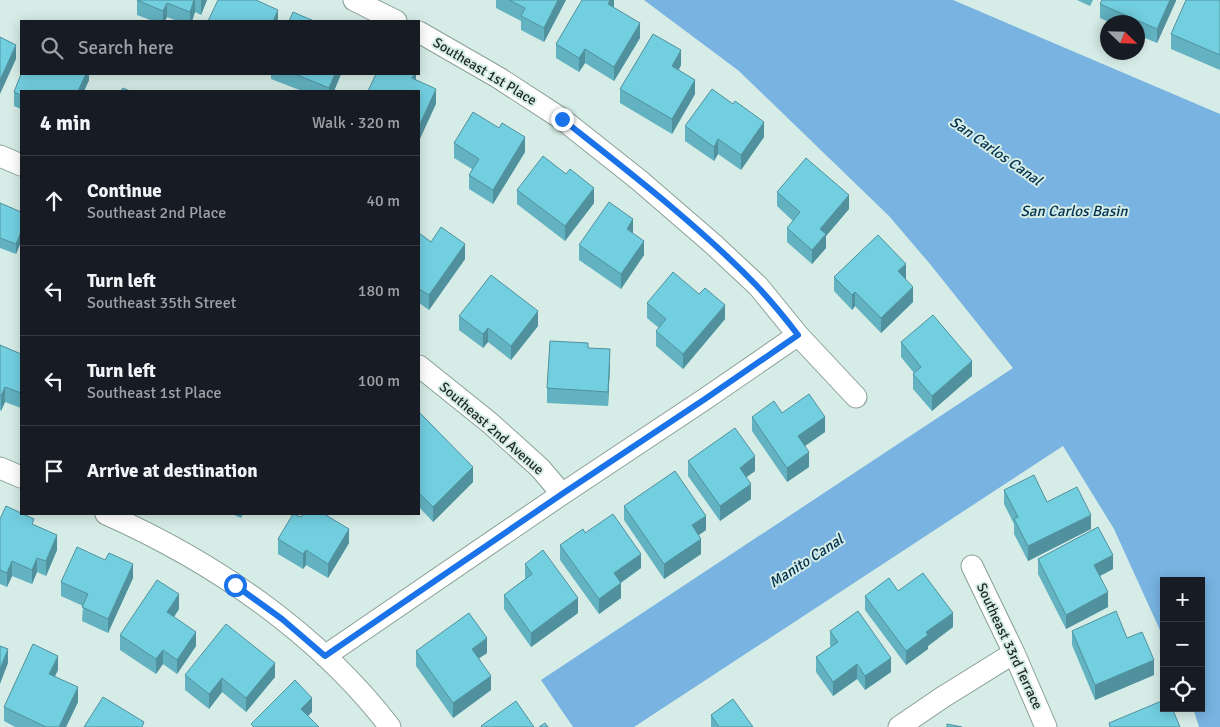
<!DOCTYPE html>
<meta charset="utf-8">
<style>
:root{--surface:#171b24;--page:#242831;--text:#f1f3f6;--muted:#9ea1a6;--line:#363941}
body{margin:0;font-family:Signika,sans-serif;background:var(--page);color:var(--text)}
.controls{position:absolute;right:15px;bottom:15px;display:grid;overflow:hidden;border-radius:0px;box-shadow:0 2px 12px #0003}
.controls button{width:45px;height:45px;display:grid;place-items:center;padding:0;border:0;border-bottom:1px solid var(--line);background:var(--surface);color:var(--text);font:25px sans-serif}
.compass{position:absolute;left:1100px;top:15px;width:45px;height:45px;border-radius:50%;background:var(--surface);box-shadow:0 2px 12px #0003;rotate:113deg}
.stop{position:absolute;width:15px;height:15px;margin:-11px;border:4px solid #1a73e8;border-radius:50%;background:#fff}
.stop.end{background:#1a73e8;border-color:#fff;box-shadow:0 1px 5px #0008}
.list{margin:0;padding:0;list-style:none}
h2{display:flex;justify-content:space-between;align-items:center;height:65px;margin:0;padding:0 20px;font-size:21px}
h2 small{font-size:16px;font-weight:400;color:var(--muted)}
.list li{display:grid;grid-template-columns:32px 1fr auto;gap:15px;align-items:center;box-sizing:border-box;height:90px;padding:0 20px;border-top:1px solid var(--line)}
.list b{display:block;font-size:19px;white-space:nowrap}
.list p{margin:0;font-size:16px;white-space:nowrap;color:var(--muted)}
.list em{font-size:16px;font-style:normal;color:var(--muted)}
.icon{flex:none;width:28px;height:28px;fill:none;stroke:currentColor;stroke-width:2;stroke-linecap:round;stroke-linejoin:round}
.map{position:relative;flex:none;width:1220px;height:727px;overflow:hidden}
.search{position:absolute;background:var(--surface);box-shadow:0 2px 12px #0003;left:20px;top:20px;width:400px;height:55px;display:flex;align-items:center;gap:12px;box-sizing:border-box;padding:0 18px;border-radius:0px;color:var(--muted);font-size:19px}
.panel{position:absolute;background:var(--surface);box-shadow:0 2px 12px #0003;left:20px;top:90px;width:400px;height:425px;border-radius:0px}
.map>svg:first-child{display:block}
.water{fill:#78b3e1}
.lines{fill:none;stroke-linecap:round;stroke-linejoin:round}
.minor-casing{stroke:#8a9f99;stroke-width:23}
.minor{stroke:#fff;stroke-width:21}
.wall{fill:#62b2c1}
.shaded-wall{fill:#50919d}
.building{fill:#72cfe0;stroke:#50919d}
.route{stroke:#1a73e8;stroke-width:6}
.labels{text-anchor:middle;stroke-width:4;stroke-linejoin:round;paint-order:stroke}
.street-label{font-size:14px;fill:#1f2725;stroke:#d6ece6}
.water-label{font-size:15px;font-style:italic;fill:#00304e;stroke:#d6ece6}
</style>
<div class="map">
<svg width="1220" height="727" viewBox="0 0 1220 727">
<rect width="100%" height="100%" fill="#d6ece6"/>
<path class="water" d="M644,0H953L1220,114V727H1199L1193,708H1201V581H1164V639L1114,529L1063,446L634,727H573L541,680L1013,368L930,264L889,216L739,71Z"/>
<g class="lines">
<g class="minor-casing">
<path id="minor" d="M354,0L396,21
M419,32L499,78L562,119L639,180L713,244L758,286L798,335L856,397
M0,156L21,165
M419,366L490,423L540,468L562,494
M0,468L21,477
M106,514C214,562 318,633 390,727
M972,566L1014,653L1046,727
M325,656L562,494L705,399L798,335
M899,727L943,697L1014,653"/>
</g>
<use href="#minor" class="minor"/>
</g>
<path class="wall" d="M137,0H207L201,15L195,12L192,21H177L167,17L165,21H153L137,15Z
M496,0H566L544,42L521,30V21L496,8Z
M614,0V8L640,38L614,81L585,63L579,72L556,58V44Z
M1077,0H1093L1090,6Z
M1176,0L1157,43L1138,35V22H1109L1100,18V4Z
M1220,0V70L1171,49V34Z
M681,65L679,70L695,94L672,134L620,103V89Z
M89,74V80L84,91H21V109L14,106V92Z
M271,74H341L334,91H302L271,79Z
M685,126L764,137L741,170L718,154L714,161L685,141Z
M454,143L525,152L493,204L469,189V175L472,169L454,158Z
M566,174L594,203L565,241L517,204V190Z
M777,192L849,209L826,236V248L812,264L787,242V228L793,221L777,206Z
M0,203L21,212V242L16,254L0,248Z
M419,233L431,242L465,259L429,310L419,303Z
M633,233L644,255L621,289L579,260V245Z
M834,277L906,279H905L913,302L881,333L855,306L852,310L834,291Z
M647,303L725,319L683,369L656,346V331L659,328L647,318Z
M459,316L538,326L511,360L488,342L483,348L459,330Z
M901,342L972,376L932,411L913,389V374L914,373L901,357Z
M0,345L21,354V408L5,402L1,411L0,410Z
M610,364L608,406L547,403V388Z
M419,412L473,482L433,522L419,507Z
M782,413L825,432L804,446L809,467L787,482L752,431V417Z
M688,461L755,471L746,477L751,499L720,521L688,476Z
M1004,490L1047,502L1091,529L1028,561L1014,534V524L1004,504Z
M624,506L706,530L698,535L701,554L664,579L624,520Z
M232,514H243L241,518Z
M0,519L34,525L57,550L46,576L37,572L32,584L12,576L7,587L0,584Z
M585,533L641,568L621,583V598L599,614L560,560V545Z
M278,539L349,543L328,578L306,565L303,569L278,554Z
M1038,559L1113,569L1100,576L1108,607L1066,629L1038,574Z
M525,564L578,613L531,647L504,609V595L525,579Z
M133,578L108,633L82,621L83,606L61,596V582Z
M898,591L953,627L928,646V649L906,665L865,610V596Z
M179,609L174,617L196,646L177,674L163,664L156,674L120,650V635Z
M830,631L891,672L865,690L857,679L833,696L816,672V657L831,647L830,645Z
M1072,631L1127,638L1154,675L1095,700L1072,645Z
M416,651L487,653L479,658L491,690L453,718L416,666Z
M58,670L55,676L78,702L66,727H15L4,721V707Z
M185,675L275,677L246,712L222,692L209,709L185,690Z
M711,715L753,727H711Z"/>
<path class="shaded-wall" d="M194,0H195V12L192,21H190V12Z
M201,0H207L201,15Z
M558,0H566L544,42V28Z
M610,0H614V8L608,4Z
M1170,0H1176V1L1157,43V29Z
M167,3V17L165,21H163V11Z
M278,10V21H273Z
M640,23V38L614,81V67Z
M16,45V59L0,94V80Z
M585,49V63L579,72V58Z
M681,50V65L672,80V66Z
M86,74H89V80L84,91H78Z
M335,74H341L334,91H329V88Z
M414,74H416V85L412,78Z
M695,80V94L672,134V119Z
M436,89V104L419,141V126Z
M764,122V137L741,170V155Z
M525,137V152L493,204V190Z
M718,139V154L714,161V147Z
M594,188V203L565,241V226Z
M849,195V209L826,236V248L812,264V250L820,229Z
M633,219V234L627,229Z
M21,232V242L16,254V244Z
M644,241V255L621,289V274Z
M465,244V259L429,310V295Z
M906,264V279L898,286V271Z
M913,287V302L881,333V318Z
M855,292V306L852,310V295Z
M725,305V319L683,369V354Z
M538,311V326L511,360V346Z
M488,328V342L483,348V334Z
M610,349V364L608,406V392Z
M972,361V376L932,411V396Z
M5,387V402L1,411V396Z
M825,417V432L798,451V436Z
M809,452V467L787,482V468Z
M755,456V471L740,482V468Z
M473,467V482L433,522V507Z
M751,484V499L720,521V506Z
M1091,515V529L1028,561V546Z
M706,516V530L692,540V525Z
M349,529V543L328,578V564Z
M57,535V550L46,576V561Z
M701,539V554L664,579V564Z
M306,550V565L303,569V554Z
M641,554V568L614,587V573Z
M1113,555V569L1094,579V565Z
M37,558V572L32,584V570Z
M12,561V576L7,587V573Z
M133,564V578L108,633V619Z
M621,583V598L599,614V599Z
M1108,592V607L1066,629V615Z
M179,594V609L167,627V612Z
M578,598V613L531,647V633Z
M953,613V627L928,646V649L906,665V651L926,632Z
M196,632V646L177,674V660Z
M487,638V653L472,663V649Z
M8,649V663L0,684V669Z
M163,650V664L156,674V659Z
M58,656V670L49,688V674Z
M891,658V672L865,690V676Z
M1154,660V675L1095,700V685Z
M275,663V677L246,712V698Z
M857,664V679L833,696V682Z
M491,676V690L453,718V703Z
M222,678V692L209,709V694Z
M78,687V702L66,727H59Z
M312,698V712L301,723V709Z"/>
<path class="building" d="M137,0H194L190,12L167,3L163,11Z
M218,0H256L278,10L273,21H208Z
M509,0H558L544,28L521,16L525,8Z
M582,0H610L608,4L640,23L614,67L585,49L579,58L556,44Z
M1102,0H1170L1157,29L1100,4Z
M1186,0H1220V55L1171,34Z
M293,12L314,21H289Z
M653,34L681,50L672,66L695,80L672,119L620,89Z
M0,37L16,45L0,80Z
M21,74H86L78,91H44L41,90V91H21V95L14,92Z
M295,74H335L329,88Z
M376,74H414L412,78L436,89L419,126V91H368Z
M123,88L130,91H121Z
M712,89L733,104L735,101L764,122L741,155L718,139L714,147L685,126Z
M473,112L499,128L502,123L525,137L493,190L469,175L479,159L454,143Z
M543,156L566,174L570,169L594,188L565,226L517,190Z
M806,158L849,195L820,229L826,234L812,250L787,228L800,212L777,192Z
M609,202L633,219L627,229L644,241L621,274L579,245Z
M0,203L21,212V232L16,244L0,238Z
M441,227L465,244L429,295L419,289V233L431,242Z
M878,235L906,264L898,271L913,287L881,318L855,292L852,295L834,277Z
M673,272L699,294L705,288L725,305L683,354L656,331L666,319L647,303Z
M491,275L538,311L511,346L488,328L483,334L459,316Z
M933,315L972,361L932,396L913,374L921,367L901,342Z
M550,341L588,343V348L610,349L608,392L547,388Z
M0,345L21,354V393L5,387L1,396H0Z
M809,394L825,417L798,436L809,452L787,468L752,417L774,401L782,413Z
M419,412L473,467L433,507L419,493Z
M735,428L755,456L740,468L751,484L720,506L688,461Z
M675,471L706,516L692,525L701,539L664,564L624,506Z
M1034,475L1047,502L1077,487L1091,515L1028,546L1014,519L1018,517L1004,490Z
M6,506L21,513V514H23L34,519L32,524L57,535L46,561L37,558L32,570L12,561L7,573L0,570V519Z
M293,514L301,517L303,514H324L349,529L328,564L306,550L303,554L278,539Z
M613,514L641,554L614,573L621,583L599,599L560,545L583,529L585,533Z
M1098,527L1113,555L1094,565L1108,592L1066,615L1038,559Z
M77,547L105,560L109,553L133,564L108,619L82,607L88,594L61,582Z
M543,550L578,598L531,633L504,595L532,574L525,564Z
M923,573L953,613L926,632L928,635L906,651L865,596L889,578L898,591Z
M157,580L179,594L167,612L196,632L177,660L163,650L156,659L120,635Z
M858,611L891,658L865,676L857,664L833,682L816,657L838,642L830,631Z
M1116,611L1127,638L1142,632L1154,660L1095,685L1072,631Z
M469,613L487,638L472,649L491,676L453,703L416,651Z
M226,624L275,663L246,698L222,678L209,694L185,675Z
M33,644L58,656L49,674L78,687L59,727H46L4,707Z
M0,646L8,649L0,669Z
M295,680L312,698L301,709L319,727H254L251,724Z
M103,697L144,722L142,727H84Z
M733,699L753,727H719L711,715Z
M1164,700V708H1172L1180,727H1110L1109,723Z
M516,701L534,727H482L481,726Z
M545,723L548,727H539Z
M947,724L962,727H947Z"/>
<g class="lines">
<path class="route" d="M235,585L282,619L325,656L562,494L705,399L798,335C785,318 771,301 756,285C697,224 629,172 562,119"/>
</g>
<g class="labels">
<g class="street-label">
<text transform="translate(485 71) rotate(31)" y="5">Southeast 1st Place</text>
<text transform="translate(492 428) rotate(41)" y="5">Southeast 2nd Avenue</text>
<text transform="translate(1010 646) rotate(65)" y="5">Southeast 33rd Terrace</text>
</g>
<g class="water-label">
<text transform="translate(996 151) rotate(35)" y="5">San Carlos Canal</text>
<text x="1074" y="216">San Carlos Basin</text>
<text transform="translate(806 561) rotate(-33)" y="5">Manito Canal</text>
</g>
</g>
</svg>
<div class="controls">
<button>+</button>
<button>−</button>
<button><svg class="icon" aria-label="locate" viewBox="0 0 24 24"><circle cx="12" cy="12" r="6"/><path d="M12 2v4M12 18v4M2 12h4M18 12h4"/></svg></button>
</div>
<svg class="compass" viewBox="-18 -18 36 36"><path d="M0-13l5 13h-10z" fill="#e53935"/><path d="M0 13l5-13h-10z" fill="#9ea1a6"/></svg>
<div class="stop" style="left:235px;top:585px"></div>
<div class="stop end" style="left:562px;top:119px"></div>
<div class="search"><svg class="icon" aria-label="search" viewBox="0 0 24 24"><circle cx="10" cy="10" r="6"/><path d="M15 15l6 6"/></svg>Search here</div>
<section class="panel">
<h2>4 min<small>Walk · 320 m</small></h2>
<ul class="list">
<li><svg class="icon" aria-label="ahead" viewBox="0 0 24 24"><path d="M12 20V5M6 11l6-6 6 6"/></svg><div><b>Continue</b><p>Southeast 2nd Place</p></div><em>40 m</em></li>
<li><svg class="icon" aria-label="left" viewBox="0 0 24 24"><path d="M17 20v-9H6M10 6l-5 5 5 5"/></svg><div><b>Turn left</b><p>Southeast 35th Street</p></div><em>180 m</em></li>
<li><svg class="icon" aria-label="left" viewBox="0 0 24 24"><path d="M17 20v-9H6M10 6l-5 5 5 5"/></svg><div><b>Turn left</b><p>Southeast 1st Place</p></div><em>100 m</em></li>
<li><svg class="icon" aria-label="arrive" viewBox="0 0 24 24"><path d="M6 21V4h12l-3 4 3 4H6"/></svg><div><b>Arrive at destination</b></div></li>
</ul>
</section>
</div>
